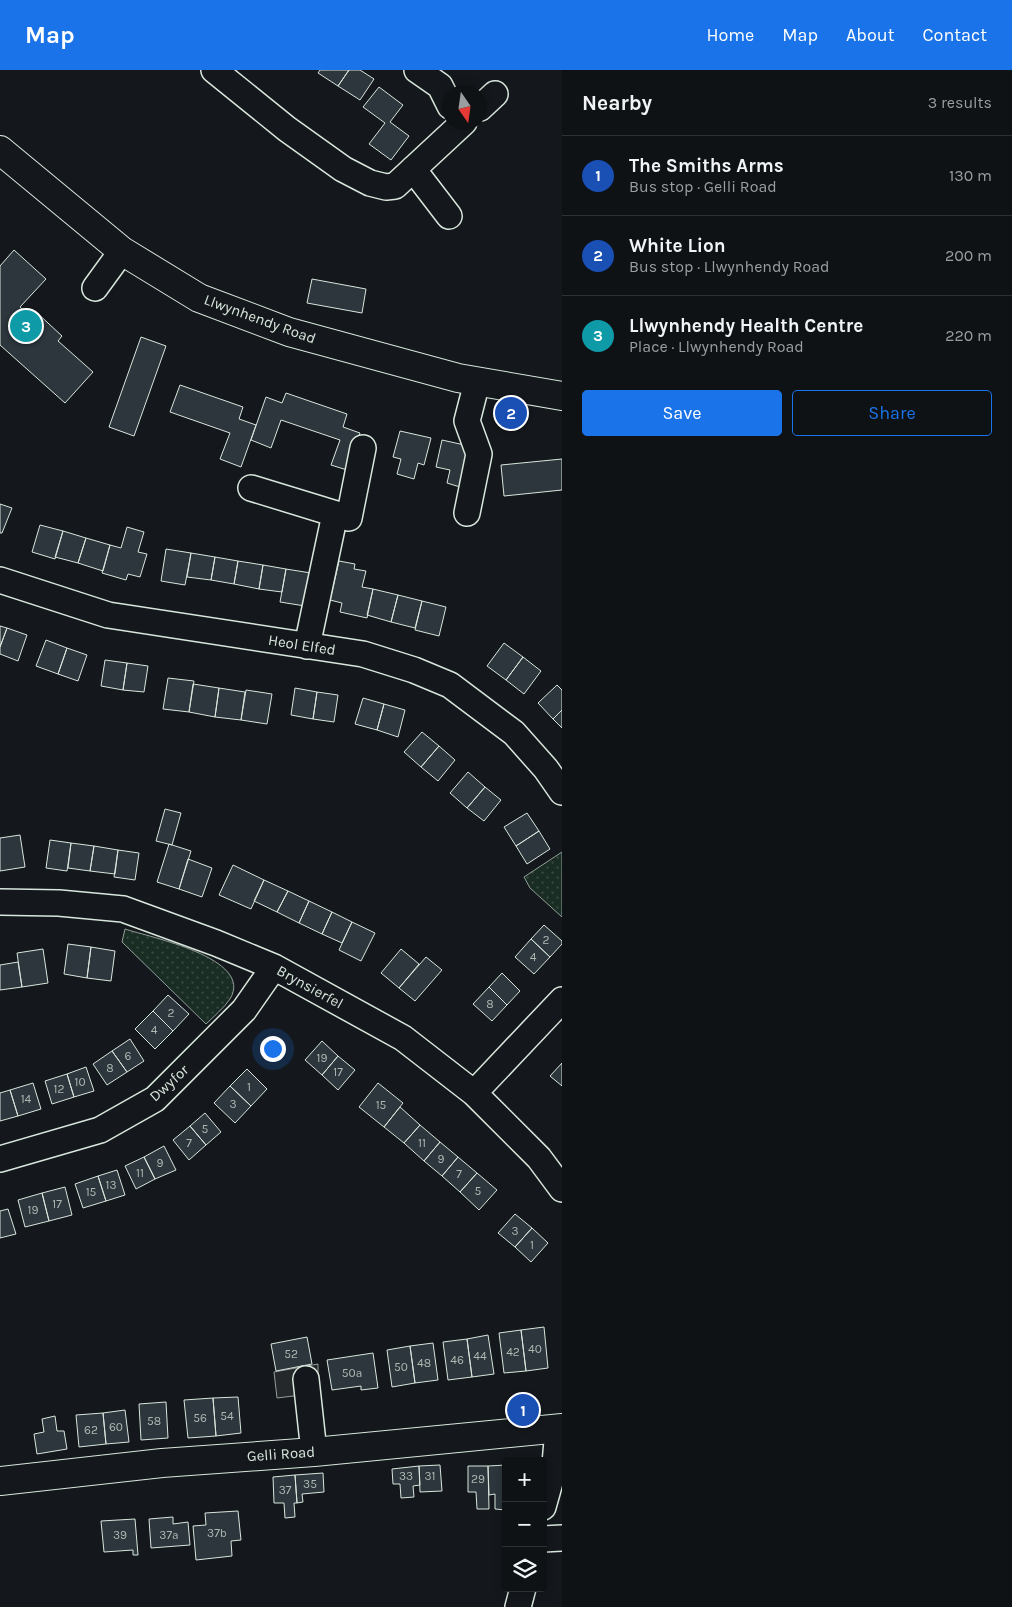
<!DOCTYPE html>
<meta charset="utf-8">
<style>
:root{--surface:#0f1215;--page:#1d2022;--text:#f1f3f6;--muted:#9b9ea0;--line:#2f3234;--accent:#1a73e8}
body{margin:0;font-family:Karla,sans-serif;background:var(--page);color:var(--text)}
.controls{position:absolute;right:15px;bottom:15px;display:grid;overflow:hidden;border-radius:5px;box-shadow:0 2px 8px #0003}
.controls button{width:45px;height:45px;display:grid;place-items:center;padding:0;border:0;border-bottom:1px solid var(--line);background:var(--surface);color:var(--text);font:25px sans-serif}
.compass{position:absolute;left:442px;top:15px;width:45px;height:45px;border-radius:50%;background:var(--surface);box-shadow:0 2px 8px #0003;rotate:167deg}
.you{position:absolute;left:272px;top:978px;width:18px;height:18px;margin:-12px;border:4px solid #fff;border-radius:50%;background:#1a73e8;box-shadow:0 0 0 8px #1a73e833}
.badge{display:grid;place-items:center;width:32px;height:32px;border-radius:50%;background:var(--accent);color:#fff;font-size:16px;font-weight:700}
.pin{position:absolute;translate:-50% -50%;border:2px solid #fff;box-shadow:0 1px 5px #0006}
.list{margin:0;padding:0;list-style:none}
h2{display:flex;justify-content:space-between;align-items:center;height:65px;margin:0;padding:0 20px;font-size:21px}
h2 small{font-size:16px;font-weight:400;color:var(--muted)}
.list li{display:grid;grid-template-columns:32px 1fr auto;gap:15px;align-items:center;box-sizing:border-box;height:80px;padding:0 20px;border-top:1px solid var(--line)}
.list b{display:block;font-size:19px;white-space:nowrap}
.list p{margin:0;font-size:16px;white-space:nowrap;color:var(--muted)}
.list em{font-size:16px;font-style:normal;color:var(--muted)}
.actions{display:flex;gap:10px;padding:15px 20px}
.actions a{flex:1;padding:11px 0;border:1px solid var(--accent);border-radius:5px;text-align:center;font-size:18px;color:var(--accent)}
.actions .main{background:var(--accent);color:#fff}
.icon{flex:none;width:28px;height:28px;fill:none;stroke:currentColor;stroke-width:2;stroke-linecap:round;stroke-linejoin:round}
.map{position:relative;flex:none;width:562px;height:1537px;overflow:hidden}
header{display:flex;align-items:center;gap:30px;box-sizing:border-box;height:70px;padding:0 25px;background:var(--accent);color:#fff}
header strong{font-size:24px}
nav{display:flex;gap:28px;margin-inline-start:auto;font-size:18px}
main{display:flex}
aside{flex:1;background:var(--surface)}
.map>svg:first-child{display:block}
.grass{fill:url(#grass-dots);stroke:#939e99}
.parking{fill:#24282b;stroke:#939e99}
.building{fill:#2c363c;stroke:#d8e6dc}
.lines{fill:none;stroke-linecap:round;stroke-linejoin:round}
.minor-casing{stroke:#d8e6dc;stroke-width:28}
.major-casing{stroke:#d8e6dc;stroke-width:30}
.minor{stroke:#14181c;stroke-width:25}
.major{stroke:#14181c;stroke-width:28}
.labels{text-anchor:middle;stroke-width:4;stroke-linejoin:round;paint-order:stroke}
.number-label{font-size:12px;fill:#adbab4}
.street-label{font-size:15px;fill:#d8e6dc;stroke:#14181c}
</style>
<header>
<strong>Map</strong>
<nav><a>Home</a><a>Map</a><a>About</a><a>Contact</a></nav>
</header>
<main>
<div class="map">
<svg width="562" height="1537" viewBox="0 0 562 1537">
<defs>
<pattern id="grass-dots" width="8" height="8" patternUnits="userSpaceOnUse" patternTransform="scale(1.25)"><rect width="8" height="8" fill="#1a2d24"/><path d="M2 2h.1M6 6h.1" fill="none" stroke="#3b4b43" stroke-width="1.8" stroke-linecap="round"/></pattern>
</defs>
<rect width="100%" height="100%" fill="#14181c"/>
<path class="grass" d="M562,782V847L530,818L524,807Z
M125,859C149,867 255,888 230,929C224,938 213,947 206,954L122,872Z"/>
<path class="parking" d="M318,1294V1323L277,1328L274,1302Z"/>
<path class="building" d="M320,0H349L338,16L318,3Z
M349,0H360L374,9L360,30L338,16Z
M379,17L403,35L390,52L409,66L391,90L369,74L385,53L363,37Z
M14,180L46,209L20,237L30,246L35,241L62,266L58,271L93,302L65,333L0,275V196Z
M312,209L366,219L362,243L307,233Z
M141,267L166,276L134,366L109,357Z
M180,315L243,337L239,349L256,355L241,397L220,389L230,363L170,342Z
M286,323L347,344L343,357L360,363L347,400L331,395L340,370L281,350L271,378L251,370L266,327L282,333Z
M400,361L431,368L424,395L418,393L414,409L397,404L401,389L393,387Z
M442,370L469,376L460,417L447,413L450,400L436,397Z
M562,389V420L504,426L501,395Z
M0,434L12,438L2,463H0Z
M40,455L63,461L55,489L32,482Z
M127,457L144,462L138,482L147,484L140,507L128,504L126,510L102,503L110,475L121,478Z
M63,461L86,468L78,493L55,487Z
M86,468L110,475L103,501L78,493Z
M166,479L191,483L185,515L161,511Z
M191,483L215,487L211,510L187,507Z
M215,487L238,491L234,514L211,510Z
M238,491L263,495L259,519L234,514Z
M339,491L355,494L354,499L366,501L362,517L373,519L367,548L340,542L342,533L330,530Z
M263,495L286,499L282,522L259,519Z
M286,499L311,503L305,536L280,532Z
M373,519L398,525L391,552L367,545Z
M398,525L422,531L415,558L391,552Z
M422,531L446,537L439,566L415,560Z
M0,556L7,558L0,577Z
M7,558L27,565L18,591L0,584V577Z
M46,570L67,578L58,604L36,596Z
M504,573L523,587L506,610L487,596Z
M67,578L87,585L78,611L58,604Z
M523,587L541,601L524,624L506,610Z
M105,590L127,593L123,620L101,616Z
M127,593L148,596L144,622L123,620Z
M168,608L194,611L189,642L163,639Z
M193,614L219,618L215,647L189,642Z
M557,615L562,620V640L553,649L538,633Z
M219,618L245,622L241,650L215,647Z
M295,618L317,622L313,649L291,645Z
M246,620L272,624L267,654L241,650Z
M317,622L338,625L334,652L313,649Z
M363,628L384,634L377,660L355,654Z
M384,634L405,640L398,667L377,660Z
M562,640V658L553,649Z
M422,662L439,676L421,697L404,682Z
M439,676L455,690L438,711L421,697Z
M468,702L485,717L467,738L450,723Z
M485,717L501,730L484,751L467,738Z
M165,739L181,743L172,775L156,771Z
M527,743L539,761L516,776L504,757Z
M539,761L550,779L527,794L516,776Z
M20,765L25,797L0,801V768Z
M50,770L71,773L67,801L46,798Z
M71,773L94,776L90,801L68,798Z
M169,774L191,781L179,819L157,812Z
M94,776L118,780L115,804L90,801Z
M118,780L139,783L135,810L114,807Z
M188,789L212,798L202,827L179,819Z
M233,795L264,810L251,839L219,825Z
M264,810L288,821L277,842L254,831Z
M288,821L309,831L299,853L277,842Z
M309,831L332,842L322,864L299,853Z
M332,842L352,852L342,873L322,864Z
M352,852L375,863L361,891L339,880Z
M544,855L562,871V874L550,887L531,869Z
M531,869L550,887L534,904L515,887Z
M68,874L91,877L87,908L64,904Z
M91,877L115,881L111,911L87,908Z
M43,879L48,913L22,917L17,883Z
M401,879L419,894L399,918L381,903Z
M426,887L442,900L415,931L399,918Z
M18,892L22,917L0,920V895Z
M502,903L520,921L507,935L489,917Z
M489,917L507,935L492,951L473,934Z
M168,925L189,944L173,961L153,941Z
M153,941L173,961L155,979L135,959Z
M130,969L144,991L127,1002L112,981Z
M322,971L338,986L322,1005L305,990Z
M112,981L127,1002L107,1015L93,994Z
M338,986L355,1000L338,1020L322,1005Z
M562,993V1016L550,1006Z
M86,997L94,1021L74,1027L67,1004Z
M247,999L267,1019L251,1036L230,1016Z
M67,1004L74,1027L52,1034L45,1011Z
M33,1013L41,1039L18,1046L10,1020Z
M378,1013L403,1033L384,1057L359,1037Z
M230,1016L251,1036L235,1053L214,1033Z
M10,1020L18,1046L0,1051V1023Z
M400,1037L420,1055L404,1073L384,1057Z
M205,1043L221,1062L206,1075L190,1056Z
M420,1055L440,1072L424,1091L404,1073Z
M190,1056L206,1075L189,1090L173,1070Z
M440,1072L458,1087L442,1106L424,1091Z
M164,1076L176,1100L155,1109L144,1087Z
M144,1087L155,1109L136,1119L125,1096Z
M458,1087L477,1103L460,1122L442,1106Z
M117,1100L125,1125L106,1131L98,1106Z
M477,1103L497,1120L479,1140L460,1122Z
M98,1106L106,1131L83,1138L75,1114Z
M65,1117L72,1145L49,1151L42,1123Z
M42,1123L49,1151L25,1157L18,1130Z
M8,1139L16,1164L0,1168V1141Z
M515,1144L532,1158L515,1177L498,1163Z
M532,1158L548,1173L531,1192L515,1177Z
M544,1257L548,1298L526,1301L521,1260Z
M521,1260L526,1301L504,1303L499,1263Z
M488,1265L494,1304L472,1307L467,1269Z
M307,1267L312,1294L276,1301L271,1274Z
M467,1269L472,1307L448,1310L443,1272Z
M433,1273L438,1310L415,1313L410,1276Z
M410,1276L415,1313L392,1317L387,1280Z
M373,1283L378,1318L361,1320V1316L332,1320L327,1290Z
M238,1327L241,1363L216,1366L213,1328Z
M213,1328L216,1366L188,1368L184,1330Z
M166,1332L168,1368L141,1370L139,1334Z
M125,1340L129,1372L106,1374L103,1343Z
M103,1343L106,1374L79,1377L76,1345Z
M55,1346L57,1361H64L67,1379L37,1384L34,1364L44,1362L42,1349Z
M440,1395L442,1421L420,1422L419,1396Z
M506,1395V1440L495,1439V1424L489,1425L488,1396Z
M419,1396L420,1415L413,1416L414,1427L401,1428L400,1414H393L392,1399Z
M468,1396H488L489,1439H477L476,1422H468Z
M323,1403L324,1422L302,1424L303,1432L297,1433L295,1405Z
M295,1405L297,1433H294L295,1447L285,1448L284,1433H274L273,1407Z
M238,1441L241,1470L231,1471L232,1486L196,1490L193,1456L206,1455L205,1443Z
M173,1447V1454L188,1452L190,1475L151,1478L149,1449Z
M135,1449L138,1485H133V1480L104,1482L101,1451Z"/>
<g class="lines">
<g class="minor-casing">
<path id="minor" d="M214,0L287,59L343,99L370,113L386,117L395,116L464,52
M417,0L440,16L450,36
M480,38L495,24
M413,99L449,146
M95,218L122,181
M251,418L349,448L363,378
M467,443L479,384L467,351L477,312
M0,510L108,545L363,584L414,600L450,615L514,663L546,699L562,722
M307,576L335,444
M0,832L59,833L123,839L216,873L274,897L403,968L474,1023L539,1088L562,1119
M474,1023L562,930
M0,1089L100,1060L155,1029L244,940L274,897
M306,1309L314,1382
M543,1437L555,1394L558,1359
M543,1469L562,1468
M518,1537L523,1518"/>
</g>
<g class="major-casing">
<path id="major" d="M0,80L122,181L199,228L289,262L458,308L562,326
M0,1411L162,1393L314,1382L562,1358"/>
</g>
<use href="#minor" class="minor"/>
<use href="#major" class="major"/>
</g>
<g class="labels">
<g class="number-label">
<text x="546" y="874">2</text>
<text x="533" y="891">4</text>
<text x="490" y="938">8</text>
<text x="171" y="947">2</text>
<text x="154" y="964">4</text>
<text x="128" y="990">6</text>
<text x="322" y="992">19</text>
<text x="110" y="1002">8</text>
<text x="338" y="1006">17</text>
<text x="80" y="1016">10</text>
<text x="249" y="1021">1</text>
<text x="59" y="1023">12</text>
<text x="26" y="1033">14</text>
<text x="233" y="1038">3</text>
<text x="381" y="1039">15</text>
<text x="205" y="1063">5</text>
<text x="189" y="1077">7</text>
<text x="422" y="1077">11</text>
<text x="441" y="1093">9</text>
<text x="160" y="1097">9</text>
<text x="140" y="1107">11</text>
<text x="459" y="1108">7</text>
<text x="111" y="1119">13</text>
<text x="478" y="1125">5</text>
<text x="91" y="1126">15</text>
<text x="57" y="1138">17</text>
<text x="33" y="1144">19</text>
<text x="515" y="1165">3</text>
<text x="532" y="1179">1</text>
<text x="535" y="1283">40</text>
<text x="513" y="1286">42</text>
<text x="291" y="1288">52</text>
<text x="480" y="1290">44</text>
<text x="457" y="1294">46</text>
<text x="424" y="1297">48</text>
<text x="401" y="1301">50</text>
<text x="352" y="1307">50a</text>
<text x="227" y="1350">54</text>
<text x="200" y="1352">56</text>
<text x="154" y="1355">58</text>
<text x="116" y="1361">60</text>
<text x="91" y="1364">62</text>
<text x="406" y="1410">33</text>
<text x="430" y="1410">31</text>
<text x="478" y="1413">29</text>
<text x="310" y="1418">35</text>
<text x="285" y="1424">37</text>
<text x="217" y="1467">37b</text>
<text x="120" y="1469">39</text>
<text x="169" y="1469">37a</text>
</g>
<g class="street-label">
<text transform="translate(260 249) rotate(20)" y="5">Llwynhendy Road</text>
<text transform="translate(302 575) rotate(9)" y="5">Heol Elfed</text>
<text transform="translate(310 917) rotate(29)" y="5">Brynsierfel</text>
<text transform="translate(169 1013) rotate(-42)" y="5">Dwyfor</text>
<text transform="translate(281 1384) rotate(-4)" y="5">Gelli Road</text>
</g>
</g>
</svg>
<div class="controls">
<button>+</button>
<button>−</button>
<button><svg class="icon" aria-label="layers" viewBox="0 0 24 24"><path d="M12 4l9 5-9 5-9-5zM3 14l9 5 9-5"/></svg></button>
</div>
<svg class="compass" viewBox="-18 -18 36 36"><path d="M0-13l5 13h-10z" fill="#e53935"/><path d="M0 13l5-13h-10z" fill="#9b9ea0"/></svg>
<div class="you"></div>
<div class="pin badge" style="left:523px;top:1340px;background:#1a4fb4">1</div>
<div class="pin badge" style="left:511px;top:343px;background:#1a4fb4">2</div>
<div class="pin badge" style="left:26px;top:256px;background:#0f9aa8">3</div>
</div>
<aside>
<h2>Nearby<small>3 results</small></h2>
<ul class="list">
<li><span class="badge" style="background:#1a4fb4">1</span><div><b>The Smiths Arms</b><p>Bus stop · Gelli Road</p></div><em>130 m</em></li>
<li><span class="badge" style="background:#1a4fb4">2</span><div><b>White Lion</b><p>Bus stop · Llwynhendy Road</p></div><em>200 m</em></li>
<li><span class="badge" style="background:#0f9aa8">3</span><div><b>Llwynhendy Health Centre</b><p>Place · Llwynhendy Road</p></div><em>220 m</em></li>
</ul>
<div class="actions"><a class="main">Save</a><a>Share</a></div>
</aside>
</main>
